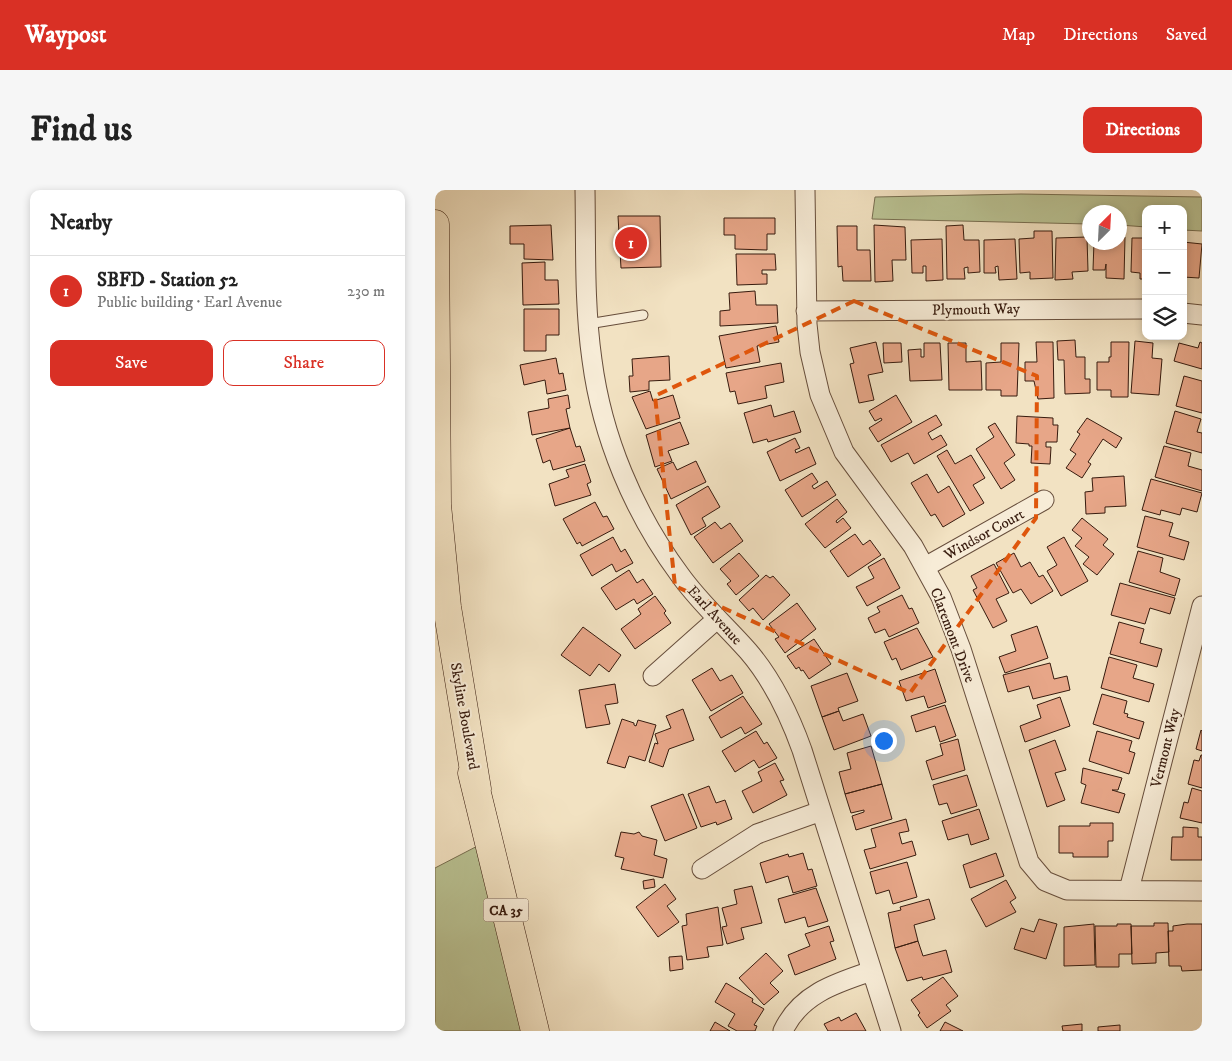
<!DOCTYPE html>
<meta charset="utf-8">
<style>
:root{--surface:#fff;--page:#f6f6f6;--text:#222;--muted:#767676;--line:#e0e0e0;--accent:#d93025}
body{margin:0;font-family:"IM FELL DW Pica",serif;background:var(--page);color:var(--text)}
.controls{position:absolute;right:15px;top:15px;display:grid;overflow:hidden;border-radius:10px;box-shadow:0 2px 8px #0003}
.controls button{width:45px;height:45px;display:grid;place-items:center;padding:0;border:0;border-bottom:1px solid var(--line);background:var(--surface);color:var(--text);font:25px sans-serif}
.compass{position:absolute;left:647px;top:15px;width:45px;height:45px;border-radius:50%;background:var(--surface);box-shadow:0 2px 8px #0003;rotate:24deg}
.you{position:absolute;left:448px;top:550px;width:18px;height:18px;margin:-12px;border:4px solid #fff;border-radius:50%;background:#1a73e8;box-shadow:0 0 0 8px #1a73e833}
.badge{display:grid;place-items:center;width:32px;height:32px;border-radius:50%;background:var(--accent);color:#fff;font-size:16px;font-weight:700}
.pin{position:absolute;translate:-50% -50%;border:2px solid #fff;box-shadow:0 1px 5px #0006}
.list{margin:0;padding:0;list-style:none}
h2{display:flex;justify-content:space-between;align-items:center;height:65px;margin:0;padding:0 20px;font-size:21px}
h2 small{font-size:16px;font-weight:400;color:var(--muted)}
.list li{display:grid;grid-template-columns:32px 1fr auto;gap:15px;align-items:center;box-sizing:border-box;height:70px;padding:0 20px;border-top:1px solid var(--line)}
.list b{display:block;font-size:19px;white-space:nowrap}
.list p{margin:0;font-size:16px;white-space:nowrap;color:var(--muted)}
.list em{font-size:16px;font-style:normal;color:var(--muted)}
.actions{display:flex;gap:10px;padding:15px 20px}
.actions a{flex:1;padding:11px 0;border:1px solid var(--accent);border-radius:10px;text-align:center;font-size:18px;color:var(--accent)}
.actions .main{background:var(--accent);color:#fff}
.icon{flex:none;width:28px;height:28px;fill:none;stroke:currentColor;stroke-width:2;stroke-linecap:round;stroke-linejoin:round}
.map{position:relative;flex:none;width:767px;height:841px;overflow:hidden;border-radius:10px}
header{display:flex;align-items:center;gap:30px;box-sizing:border-box;height:70px;padding:0 25px;background:var(--accent);color:#fff}
header strong{font-size:24px}
nav{display:flex;gap:28px;margin-inline-start:auto;font-size:18px}
.intro{display:flex;align-items:center;justify-content:space-between;box-sizing:border-box;height:120px;padding:0 30px}
h1{margin:0;font-size:35px}
.button{padding:12px 22px;border-radius:10px;background:var(--accent);color:#fff;font-size:18px;font-weight:700}
main{display:flex;gap:30px;padding:0 30px}
aside{flex:1;background:var(--surface);border-radius:10px;box-shadow:0 2px 8px #0003}
.map>svg:first-child{display:block}
.green{fill:#bac394;stroke:#786f51}
.building{fill:#e7a688;stroke:#371b0e}
.lines{fill:none;stroke-linecap:round;stroke-linejoin:round}
.service-casing{stroke:#664d3b;stroke-width:11}
.minor-casing{stroke:#664d3b;stroke-width:21}
.primary-casing{stroke:#371b0e;stroke-width:29}
.service{stroke:#f7ecd7;stroke-width:9}
.minor{stroke:#f7ecd7;stroke-width:19}
.primary{stroke:#f2e2c2;stroke-width:28}
.marked{fill:none;stroke:#df560c;stroke-width:4;stroke-dasharray:10 6;stroke-linejoin:round}
.labels{text-anchor:middle;stroke-width:4;stroke-linejoin:round;paint-order:stroke}
.shield{fill:#f7ecd7;stroke:#715a4a;stroke-width:1}
.shield-label{font-size:14px;font-weight:bold;fill:#371b0e}
.street-label{font-size:15px;fill:#371b0e;stroke:#f7ecd7}
</style>
<header>
<strong>Waypost</strong>
<nav><a>Map</a><a>Directions</a><a>Saved</a></nav>
</header>
<div class="intro"><h1>Find us</h1><a class="button">Directions</a></div>
<main>
<aside>
<h2>Nearby<small></small></h2>
<ul class="list">
<li><span class="badge">1</span><div><b>SBFD - Station 52</b><p>Public building · Earl Avenue</p></div><em>230 m</em></li>
</ul>
<div class="actions"><a class="main">Save</a><a>Share</a></div>
</aside>
<div class="map">
<svg width="767" height="841" viewBox="0 0 767 841">
<rect width="100%" height="100%" fill="#f2e2c2"/>
<filter id="stains"><feTurbulence type="fractalNoise" baseFrequency=".004" numOctaves="4"/><feColorMatrix values="0 0 0 0 .2 0 0 0 0 .09 0 0 0 0 .02 0 0 0 .5 -.17"/></filter>
<radialGradient id="worn" r=".72"><stop offset=".6" stop-color="#630" stop-opacity="0"/><stop offset="1" stop-color="#630" stop-opacity=".3"/></radialGradient>
<path class="green" d="M586,4L767,7V41L748,40V19H711V37L685,35L684,22H654V34L437,29L440,7Z
M54,650L100,841H0V678Z"/>
<path class="building" d="M183,26H225L226,77L186,78Z
M289,28H340V44H332V60L300,59V45H289Z
M116,35L118,70L89,69V54H75V36Z
M439,35L470,37L471,70H457L458,91L440,92Z
M528,35L529,50H544L545,82L533,83V77L529,78L530,89H512L511,36Z
M402,36H422V60H435L436,91H408L407,76L403,77Z
M599,41H617L618,88L595,89V82L585,83L584,49L599,48Z
M652,47L653,81L637,82L638,89L620,90L621,48Z
M684,47H690L689,89L671,88V74L670,80H658L659,52H684Z
M697,48H711V89H705V83L696,82Z
M507,49L508,90L491,91V76H488V83H477L476,50Z
M580,49L582,89L564,90L563,76L560,77L561,83H549V50Z
M748,52L767,54L764,88L748,87Z
M301,64H340L341,80H327V84H332V94L302,95Z
M110,72V90H123L124,114L88,115L87,73Z
M320,101L321,115H342L343,133L285,136V121L295,120L294,103Z
M89,119H124V145H111V161H89Z
M341,136L344,152L322,156L325,172L291,178L284,146Z
M640,150L641,167H650V189H655V203L630,204L629,170H623L622,151Z
M700,151L718,153L717,168L727,169L724,205L696,203Z
M441,152L448,182L433,185L439,210L424,213L415,174L419,173L415,158Z
M601,152H618L619,208L603,209L599,191H590V172H602Z
M676,152H694L693,207H676V200H662V172H674V167H676Z
M765,152L767,153V179L739,171L744,153L763,158Z
M448,153H466L467,172L449,173Z
M489,153H505L507,190L475,191L473,160L486,159V167H489Z
M513,153H531V172L546,171L547,200H514Z
M566,153H584L582,206H566V200H551V173L566,172Z
M234,166L235,190L214,191V200L195,202L194,186H198L197,169Z
M121,168L124,184L128,183L131,200L112,204L110,190L89,195L85,175Z
M346,173L349,192L330,196L332,208L303,214L300,201L295,202L291,183Z
M749,186L767,191V223L741,216Z
M215,201L218,211L238,205L245,228L211,239L197,207Z
M133,205L135,218L131,219L135,238L97,245L93,222L114,218L113,209Z
M461,205L477,232L443,252L434,238L447,230L446,228L440,231L434,221Z
M336,215L339,227L359,221L366,242L333,252L332,249L318,253L309,223Z
M740,221L766,229L762,242L767,243V263L731,253Z
M501,225L507,235L493,243L497,250L506,245L512,255L479,274L473,263L456,272L446,255Z
M582,226L618,228V235H623L622,252H611V257H616L615,274L596,273L597,256H594V254L581,253Z
M652,228L687,248L681,258L668,249L653,272L656,274L647,288L631,278L641,264L635,260L645,244L642,242Z
M245,232L254,254L233,261L237,271L220,277L211,245Z
M560,233L580,265L569,273L580,290L566,299L541,259L559,247L553,237Z
M135,238L141,257L145,256L150,271L118,280L115,270L108,273L101,249Z
M360,248L365,258L360,260L361,263L374,257L381,274L345,291L332,262Z
M729,256L756,263L753,276L767,280V301L720,287Z
M512,260L520,274L536,265L550,288L538,295L549,313L535,321L502,266Z
M261,271L271,292L236,309L222,279L238,272L242,280Z
M150,274L156,292L152,294L156,305L120,316L114,294L134,287L131,280Z
M377,283L383,292L377,296L379,299L392,291L401,305L367,327L350,300Z
M492,284L503,303L514,296L530,324L508,337L500,324L496,326L476,293Z
M689,286L691,316L670,317V323L651,324L650,302L658,301L657,288Z
M716,289L767,303L762,322L747,318L745,325L726,320L725,325L707,320Z
M273,296L285,317L267,328L271,336L256,345L241,315Z
M402,309L412,322L401,331L402,333L408,328L416,338L390,358L370,334Z
M160,312L168,327L172,326L179,339L147,356L145,352L142,354L128,329Z
M710,326L738,333L734,346L754,352L749,370L702,357Z
M647,328L673,349L668,355L679,364L662,385L648,374L654,367L640,356L647,348L637,340Z
M280,332L286,339L295,333L308,351L278,373L259,347Z
M420,344L428,355L435,350L446,365L413,387L395,361Z
M178,347L186,362L190,359L198,373L181,382L177,374L157,386L145,365Z
M629,347L653,391L626,406L612,381L622,375L612,357Z
M703,361L728,368L725,382L745,389L740,406L694,392Z
M304,363L324,386L301,405L292,394L296,391L285,379Z
M579,363L586,377L595,372L604,387L608,385L618,401L596,414L586,399L578,403L561,373Z
M449,368L465,398L432,416L421,397L439,388L433,377Z
M559,374L574,403L561,409L572,431L558,438L538,400L542,398L536,386Z
M194,380L202,393L208,389L218,404L202,414L199,409L181,420L166,398Z
M331,385L335,388L338,386L355,405L328,430L318,418L314,421L304,410Z
M685,393L740,408L735,424L715,418L710,434L676,425Z
M467,405L474,419L477,418L484,433L454,447L450,439L440,443L433,428L445,422L442,417Z
M220,406L231,421L229,423L236,433L200,459L186,439L206,424L203,419Z
M362,413L381,439L350,463L340,449L344,447L334,434Z
M684,432L709,439L705,453L727,459L722,477L675,464Z
M602,436L613,468L570,483L564,467L581,461L576,445Z
M148,437L186,465L174,482L164,474L155,486L126,465Z
M482,438L498,467L466,480L461,468L457,470L449,452Z
M379,449L396,474L374,489L368,480L366,481L364,477L361,479L352,466Z
M674,467L702,475L698,488L719,494L714,512L666,498Z
M615,473L619,489L632,486L635,500L598,509L594,496L573,502L568,485Z
M277,478L285,491L297,485L308,503L276,521L257,490Z
M500,479L511,512L493,518L489,506L471,511L464,491Z
M412,483L423,511L403,518L404,521L387,527L376,496Z
M180,494L183,513L170,515L175,534L151,538L144,500Z
M667,504L692,511L689,523L693,524L692,527L709,532L704,549L658,534Z
M308,506L327,534L310,544L306,537L286,548L274,527Z
M625,507L635,536L590,552L585,536L606,528L602,515Z
M510,515L521,546L505,552L500,536L481,542L476,526Z
M248,519L259,550L234,559L228,577L214,572L220,553L223,554L220,544L236,538L231,526Z
M404,521L408,531L428,524L436,546L399,560L387,527Z
M187,529L199,533V535L201,536L203,530L221,535L210,571L194,566L190,578L172,573Z
M766,540L767,541V561L761,559Z
M321,541L329,554L332,552L342,568L324,578L319,570L300,582L287,561Z
M662,541L697,551L694,561L700,563L694,584L654,571Z
M523,549L530,580L497,590L491,571L508,565L505,554Z
M620,550L631,580L620,583L630,610L612,617L594,560Z
M436,556L447,594L410,604L404,582L416,579L412,563Z
M766,565H767V598L753,594L759,570L764,571Z
M340,573L349,590L345,591L352,605L318,623L307,601L327,591L323,582Z
M648,578L687,588L683,600H677L690,604L684,623L646,613L651,595L646,593Z
M532,585L542,616L516,624L512,613L504,615L498,595Z
M447,594L457,629L421,640L417,626L429,622V620L416,623L410,604Z
M274,596L281,613L290,610L297,629L282,635L281,632L266,637L253,604Z
M757,598L767,601V633L745,628L749,612L753,613Z
M248,604L262,638L230,651L216,616Z
M544,619L554,649L536,655L533,644L513,650L507,631Z
M471,629L474,641L464,643L467,654L477,651L481,665L435,679L429,660L441,657L436,639Z
M655,633H678V651H673V667H638V663H624V636H655Z
M748,637L763,638V647H767V670H736L737,647H748Z
M186,642L199,644L204,642L207,646L222,650L219,665L232,669L228,688L186,679L189,668L180,666Z
M368,663L373,680L377,679L382,696L358,703L353,686L331,693L325,673L353,664L354,667Z
M561,663L569,686L535,698L528,675Z
M472,672L482,707L458,714L454,700L441,704L435,682Z
M219,689L220,697L209,699L208,691Z
M571,690L581,708L575,712L581,722L551,737L536,709Z
M230,694L241,709L232,716L244,732L223,747L201,717Z
M317,696L327,733L306,738L309,749L292,754L287,737L292,736L287,718L302,714L299,700Z
M381,698L393,731L373,737L370,727L350,733L343,709Z
M494,709L500,729L479,735L483,751L460,758L453,723L466,720L465,717Z
M283,717L288,755L272,757L274,767L252,770L247,736L252,735L251,724Z
M604,729L622,734L611,769L579,759L586,738L599,742Z
M719,733H733L734,762L721,763V773L697,774L696,736H719Z
M659,734L660,775L629,776V737Z
M682,734H696L697,764H684V777H661L660,736H682Z
M752,734H767V780L747,781L746,776H734L733,741H738V736Z
M394,736L399,751L395,752L401,769L360,785L353,765L375,756L370,744Z
M483,751L488,766L511,760L517,782L488,790L487,787L472,791L460,758Z
M331,763L348,781L335,793L344,802L329,815L304,788Z
M247,766L248,779L235,781L234,767Z
M508,787L523,806L511,815L516,821L492,838L483,825L485,823L476,810Z
M291,793L318,809L317,812L329,819L319,835L322,836L320,841H302L293,836L300,824L280,812Z
M421,823L431,841H393L389,834L404,827L406,831Z
M280,832L295,841H275Z
M510,832L528,841H505Z
M647,834V841H628L627,836Z
M685,835V841H663V837Z"/>
<g class="lines">
<g class="service-casing">
<path id="service" d="M153,134L208,125"/>
</g>
<g class="minor-casing">
<path id="minor" d="M150,0C151,57 149,114 157,170C167,247 199,323 245,385C265,413 290,435 313,461C338,490 354,524 367,560L456,841
M370,0L372,134L375,162L385,205L409,262L478,356L506,407L526,459L594,672L610,691L632,700L767,701
M371,121L711,119
M748,123L767,125
M490,377L609,310
M218,486L282,429
M267,679L322,644L386,621
M694,700L767,416
M348,841C365,804 401,793 437,781"/>
</g>
<g class="primary-casing">
<path id="primary" d="M0,34L2,315L12,417L42,599
M37,583L100,841"/>
</g>
<use href="#service" class="service"/>
<use href="#minor" class="minor"/>
<use href="#primary" class="primary"/>
</g>
<path class="marked" d="M419,111L602,186L601,328L475,503L240,396L220,206Z"/>
<g class="labels">
<rect class="shield" x="48.5" y="708.5" width="45" height="23" rx="4"/>
<g class="shield-label">
<text x="71" y="725">CA 35</text>
</g>
<g class="street-label">
<text transform="translate(541 119) rotate(-1)" y="5">Plymouth Way</text>
<text transform="translate(549 344) rotate(-29)" y="5">Windsor Court</text>
<text transform="translate(280 425) rotate(48)" y="5">Earl Avenue</text>
<text transform="translate(518 445) rotate(69)" y="5">Claremont Drive</text>
<text transform="translate(30 526) rotate(80)" y="5">Skyline Boulevard</text>
<text transform="translate(730 558) rotate(-76)" y="5">Vermont Way</text>
</g>
</g>
<rect width="100%" height="100%" filter="url(#stains)"/>
<rect width="100%" height="100%" fill="url(#worn)"/>
</svg>
<div class="controls">
<button>+</button>
<button>−</button>
<button><svg class="icon" aria-label="layers" viewBox="0 0 24 24"><path d="M12 4l9 5-9 5-9-5zM3 14l9 5 9-5"/></svg></button>
</div>
<svg class="compass" viewBox="-18 -18 36 36"><path d="M0-13l5 13h-10z" fill="#e53935"/><path d="M0 13l5-13h-10z" fill="#767676"/></svg>
<div class="you"></div>
<div class="pin badge" style="left:196px;top:53px">1</div>
</div>
</main>
